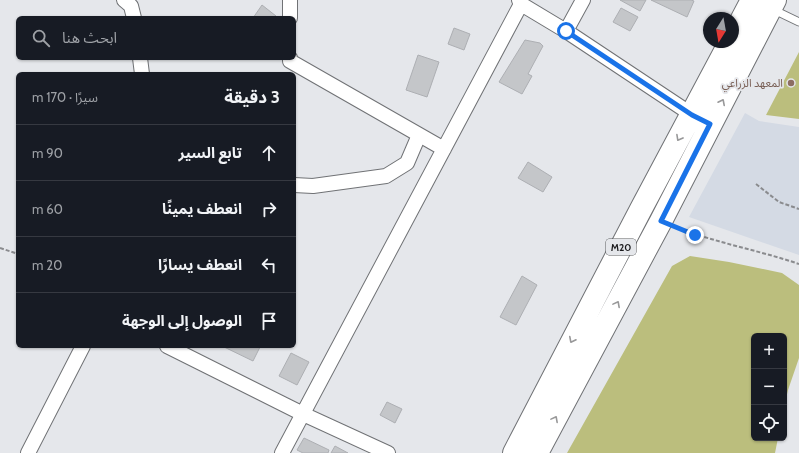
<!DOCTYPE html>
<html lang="ar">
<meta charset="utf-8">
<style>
:root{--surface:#171b24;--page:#242831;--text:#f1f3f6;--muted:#9ea1a6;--line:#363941}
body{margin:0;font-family:Cabin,"Noto Sans Arabic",sans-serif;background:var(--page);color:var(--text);direction:rtl}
.controls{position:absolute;right:12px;bottom:12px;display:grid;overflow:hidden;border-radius:6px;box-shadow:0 1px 3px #0004}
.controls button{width:36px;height:36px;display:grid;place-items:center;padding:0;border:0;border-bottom:1px solid var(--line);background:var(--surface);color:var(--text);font:20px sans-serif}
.compass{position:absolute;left:703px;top:12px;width:36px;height:36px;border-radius:50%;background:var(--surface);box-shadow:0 1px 3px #0004;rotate:191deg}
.stop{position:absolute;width:12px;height:12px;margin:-9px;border:3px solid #1a73e8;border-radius:50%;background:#fff}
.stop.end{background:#1a73e8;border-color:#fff;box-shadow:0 1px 4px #0008}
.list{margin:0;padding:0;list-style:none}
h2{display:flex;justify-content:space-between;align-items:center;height:52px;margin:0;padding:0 16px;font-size:17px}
h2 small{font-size:13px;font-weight:400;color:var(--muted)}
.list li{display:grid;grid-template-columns:26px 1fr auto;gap:12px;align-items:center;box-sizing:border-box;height:56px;padding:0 16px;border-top:1px solid var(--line)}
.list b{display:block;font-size:15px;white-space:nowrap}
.list em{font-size:13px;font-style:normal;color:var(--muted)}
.icon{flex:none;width:22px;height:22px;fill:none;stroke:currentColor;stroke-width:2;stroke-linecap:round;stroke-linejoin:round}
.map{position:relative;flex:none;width:799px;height:453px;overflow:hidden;direction:ltr}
.search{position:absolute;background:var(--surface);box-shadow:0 1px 3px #0004;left:16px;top:16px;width:280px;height:44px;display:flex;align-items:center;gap:10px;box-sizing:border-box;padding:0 14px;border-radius:6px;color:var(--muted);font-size:15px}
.panel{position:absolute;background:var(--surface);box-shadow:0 1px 3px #0004;left:16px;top:72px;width:280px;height:276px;border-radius:6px;direction:rtl}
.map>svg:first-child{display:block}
.built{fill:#d4dae4}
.green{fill:#bbbe7d}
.building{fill:#c4c6c9;stroke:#adafb3}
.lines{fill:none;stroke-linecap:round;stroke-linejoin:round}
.service-casing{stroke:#707275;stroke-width:9}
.minor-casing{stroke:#707275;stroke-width:16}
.primary-casing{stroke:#707275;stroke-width:24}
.path{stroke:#8a8b8e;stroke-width:2;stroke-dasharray:4 2;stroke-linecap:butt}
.service{stroke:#fff;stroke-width:7}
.minor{stroke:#fff;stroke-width:14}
.primary{stroke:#fff;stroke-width:22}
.oneway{stroke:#989899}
.route{stroke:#1a73e8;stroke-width:5}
.education-dot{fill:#8d6e63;stroke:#e5e7eb;stroke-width:1.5}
.labels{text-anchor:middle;stroke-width:3.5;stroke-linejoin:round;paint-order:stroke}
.shield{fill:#e5e7eb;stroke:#57585a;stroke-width:1}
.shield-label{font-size:10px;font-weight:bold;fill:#1a1a1c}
.education-label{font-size:11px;fill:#785e54;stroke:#e5e7eb;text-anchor:end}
</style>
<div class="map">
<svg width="799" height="453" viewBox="0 0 799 453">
<rect width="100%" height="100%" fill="#e5e7eb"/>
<path class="built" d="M745,113L759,121L799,127V255L689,217Z"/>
<path class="green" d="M799,52V119L766,115Z
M690,256L729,262L782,273L799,285V358L788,390L784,407V336H754V438H778L775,453H567L672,266Z"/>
<path class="building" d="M620,0H646L640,11Z
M651,0H691L694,1L687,17Z
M262,5L276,16L274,18H253Z
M621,8L638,17L630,31L613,22Z
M454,28L470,34L464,50L448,44Z
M525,40L540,43L543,46L528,74L532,76L522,94L499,82Z
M418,55L439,62L427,97L406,90Z
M528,162L552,177L543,192L518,178Z
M522,276L537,285L516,325L500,317Z
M222,346H258L260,347L253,361Z
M291,353L309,362L297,385L279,376Z
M387,402L402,409L395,423L380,415Z
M304,438L329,450L328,453H303L297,450Z
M335,446L348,453H331Z"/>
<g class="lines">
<g class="service-casing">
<path id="service" d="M772,9L799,22"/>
</g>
<g class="minor-casing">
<path id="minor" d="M124,0L131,6L134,18
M290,0V18
M519,0L521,4L566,31L697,118
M566,31L583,0
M140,58L142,74
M290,58V61L444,149
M294,185L313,186L386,176L407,163L419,135
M167,346L303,414L388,453
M28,453L83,346
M282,453L521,4"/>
</g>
<g class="primary-casing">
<path id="primary" d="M733,36L752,0
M514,453L641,209L730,42
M537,453L661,221L775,0"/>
</g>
<path class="path" d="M756,184L779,202L799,209
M676,227C716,243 758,250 799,264
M0,248L18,254"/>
<use href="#service" class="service"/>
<use href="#minor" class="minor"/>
<use href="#primary" class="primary"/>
</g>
<defs><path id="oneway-chevron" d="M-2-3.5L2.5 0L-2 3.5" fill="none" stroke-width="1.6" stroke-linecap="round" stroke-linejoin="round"/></defs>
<g class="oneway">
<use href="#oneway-chevron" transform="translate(722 102) rotate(-63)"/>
<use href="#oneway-chevron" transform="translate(679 138) rotate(119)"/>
<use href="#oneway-chevron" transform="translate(617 304) rotate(-62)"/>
<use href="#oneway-chevron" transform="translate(572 340) rotate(117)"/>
<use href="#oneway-chevron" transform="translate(555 419) rotate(-62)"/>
</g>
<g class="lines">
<path class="route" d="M566,31L692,115L710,124L661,221L695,235"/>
</g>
<circle class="education-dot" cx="791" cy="83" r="4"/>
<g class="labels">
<rect class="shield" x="606" y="239" width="30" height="16" rx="3"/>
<g class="shield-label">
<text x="621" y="251">M20</text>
</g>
<g class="education-label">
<text x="783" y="87">المعهد الزراعي</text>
</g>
</g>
</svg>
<div class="controls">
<button>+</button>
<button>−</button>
<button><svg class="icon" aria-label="locate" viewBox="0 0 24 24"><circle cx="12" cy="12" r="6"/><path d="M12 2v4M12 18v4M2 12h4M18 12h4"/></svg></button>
</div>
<svg class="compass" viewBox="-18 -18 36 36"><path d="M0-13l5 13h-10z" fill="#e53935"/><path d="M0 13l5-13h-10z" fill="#9ea1a6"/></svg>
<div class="stop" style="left:566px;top:31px"></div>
<div class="stop end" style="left:695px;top:235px"></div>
<div class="search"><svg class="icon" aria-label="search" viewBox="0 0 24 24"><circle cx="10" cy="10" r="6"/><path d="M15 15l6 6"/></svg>ابحث هنا</div>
<section class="panel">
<h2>3 دقيقة<small>سيرًا · 170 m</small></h2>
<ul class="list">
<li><svg class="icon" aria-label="ahead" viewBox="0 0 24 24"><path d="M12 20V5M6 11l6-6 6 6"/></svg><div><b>تابع السير</b></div><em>90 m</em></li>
<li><svg class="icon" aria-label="right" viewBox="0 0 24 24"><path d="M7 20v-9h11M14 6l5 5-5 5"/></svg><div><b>انعطف يمينًا</b></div><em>60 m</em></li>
<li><svg class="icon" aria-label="left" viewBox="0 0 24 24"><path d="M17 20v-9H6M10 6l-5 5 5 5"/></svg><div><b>انعطف يسارًا</b></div><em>20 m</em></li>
<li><svg class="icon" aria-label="arrive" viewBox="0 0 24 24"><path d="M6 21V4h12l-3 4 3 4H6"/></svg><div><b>الوصول إلى الوجهة</b></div></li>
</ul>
</section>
</div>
